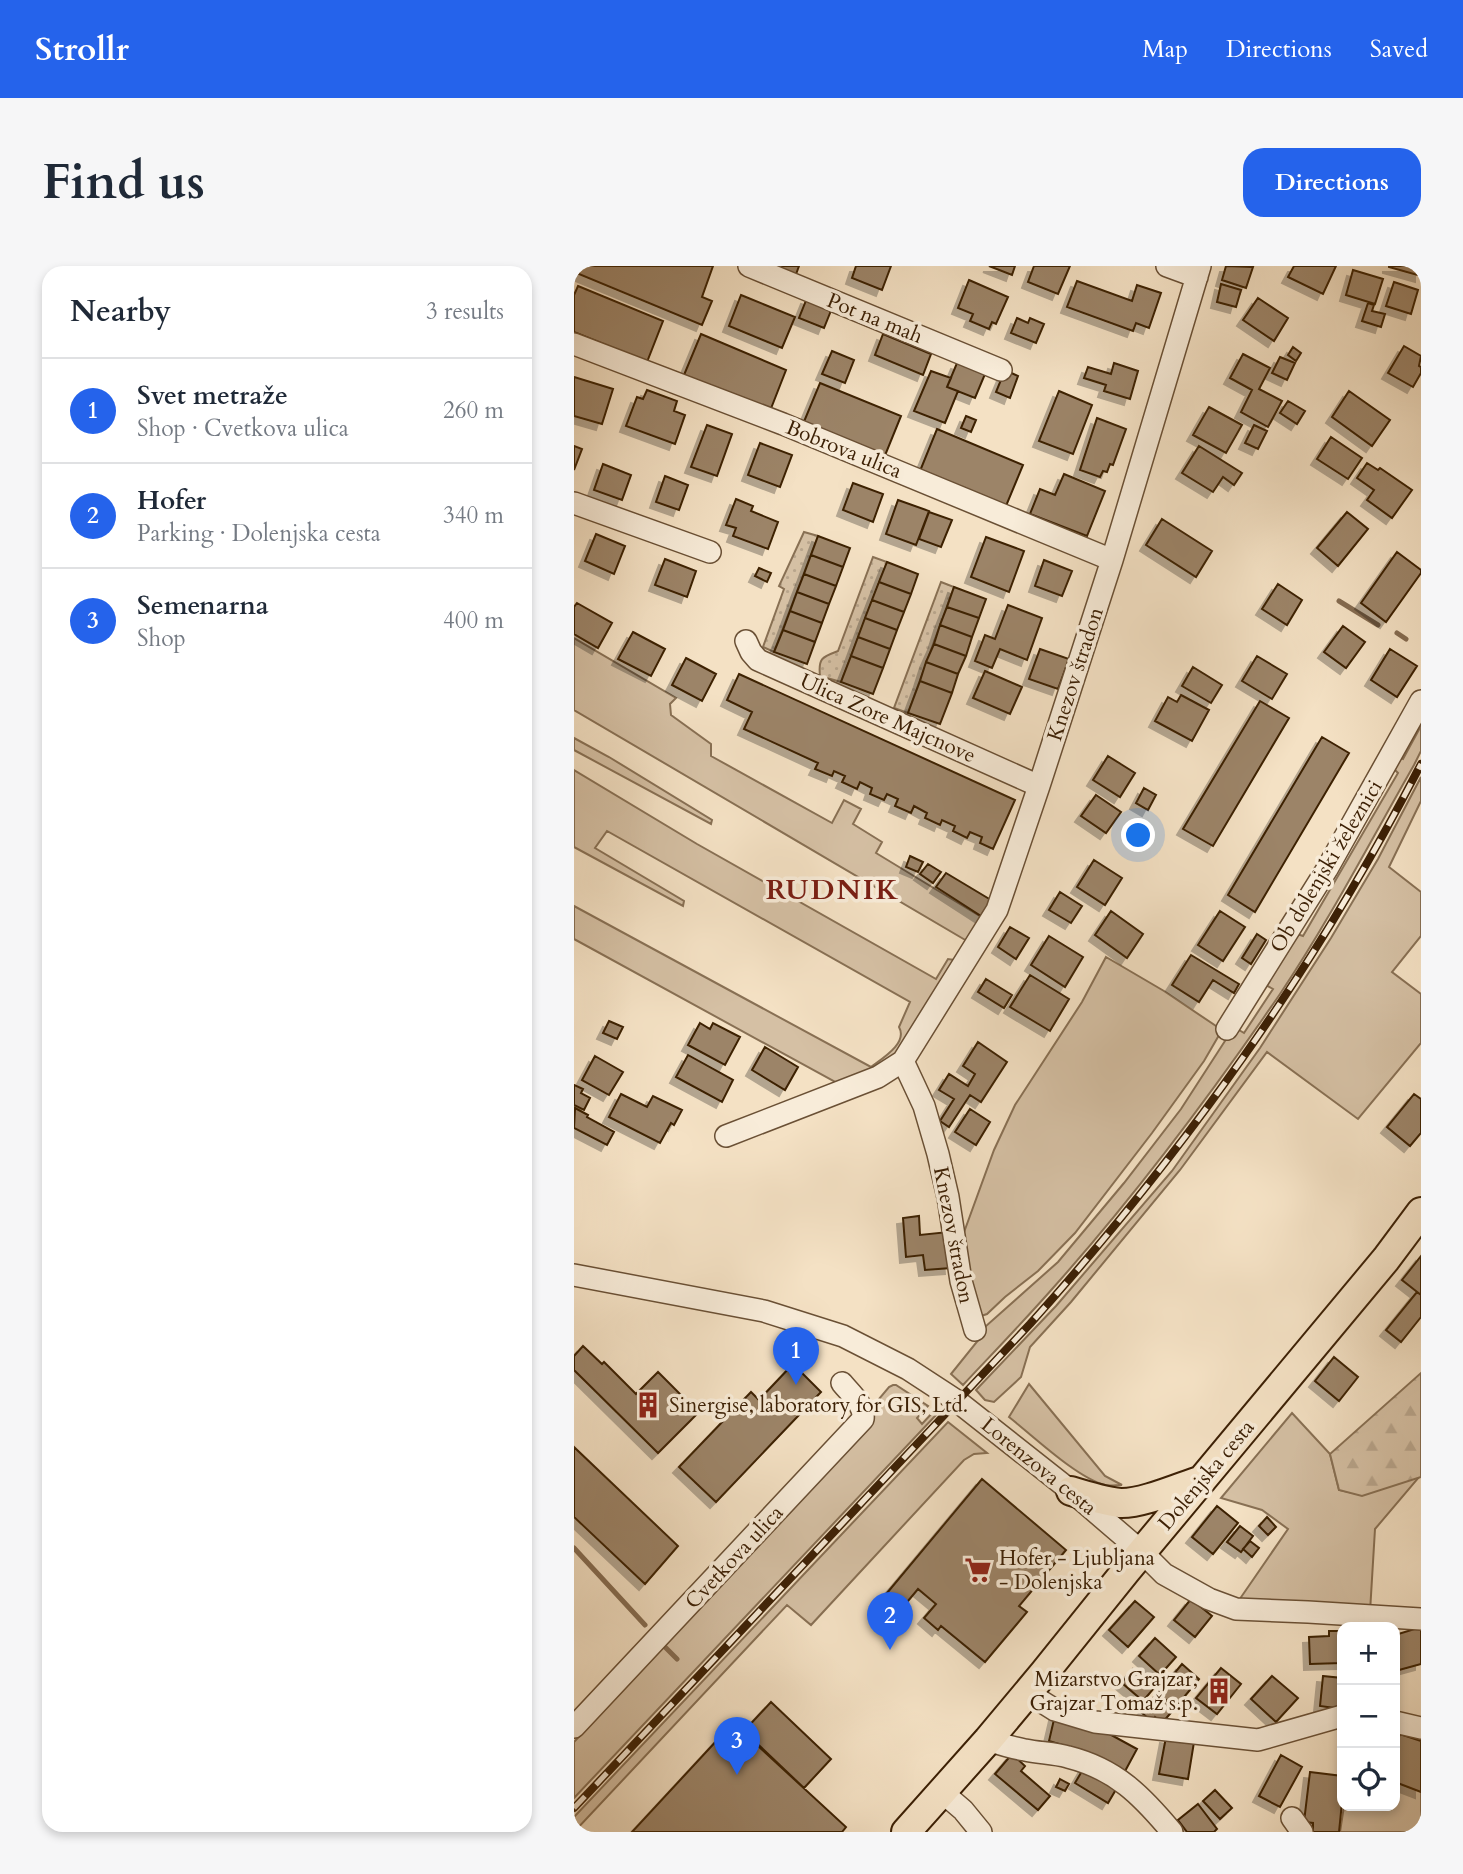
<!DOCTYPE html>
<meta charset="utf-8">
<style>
:root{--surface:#fff;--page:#f6f6f7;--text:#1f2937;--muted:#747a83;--line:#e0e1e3;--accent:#2563eb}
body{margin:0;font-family:Cardo,serif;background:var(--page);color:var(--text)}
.controls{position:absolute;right:21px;bottom:21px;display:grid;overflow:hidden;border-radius:14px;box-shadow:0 4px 10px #0003}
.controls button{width:63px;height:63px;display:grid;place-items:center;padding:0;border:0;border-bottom:2px solid var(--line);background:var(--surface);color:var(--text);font:35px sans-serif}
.you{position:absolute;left:565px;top:570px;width:24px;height:24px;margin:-18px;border:5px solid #fff;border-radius:50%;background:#1a73e8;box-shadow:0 0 0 10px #1a73e833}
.badge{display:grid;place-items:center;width:46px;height:46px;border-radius:50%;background:var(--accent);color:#fff;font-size:23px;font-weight:700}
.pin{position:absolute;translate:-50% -58px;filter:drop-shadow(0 2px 4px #0008)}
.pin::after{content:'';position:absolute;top:37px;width:24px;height:21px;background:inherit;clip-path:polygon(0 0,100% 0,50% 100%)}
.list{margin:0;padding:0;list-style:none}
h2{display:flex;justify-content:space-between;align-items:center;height:91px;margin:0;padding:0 28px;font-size:30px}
h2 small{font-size:23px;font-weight:400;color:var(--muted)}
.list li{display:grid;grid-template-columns:46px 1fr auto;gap:21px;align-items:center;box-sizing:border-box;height:105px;padding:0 28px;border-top:2px solid var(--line)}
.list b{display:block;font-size:26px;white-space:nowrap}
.list p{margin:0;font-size:23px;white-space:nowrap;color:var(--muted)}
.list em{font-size:23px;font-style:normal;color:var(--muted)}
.icon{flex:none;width:38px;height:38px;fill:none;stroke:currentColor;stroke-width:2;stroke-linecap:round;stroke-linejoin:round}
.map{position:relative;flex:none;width:847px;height:1566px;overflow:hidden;border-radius:21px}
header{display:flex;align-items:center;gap:42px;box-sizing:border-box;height:98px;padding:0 35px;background:var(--accent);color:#fff}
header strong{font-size:33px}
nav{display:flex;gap:38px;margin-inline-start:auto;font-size:24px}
.intro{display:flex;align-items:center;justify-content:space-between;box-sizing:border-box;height:168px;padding:0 42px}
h1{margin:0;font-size:49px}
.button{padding:18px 32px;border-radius:21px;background:var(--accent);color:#fff;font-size:24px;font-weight:700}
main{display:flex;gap:42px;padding:0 42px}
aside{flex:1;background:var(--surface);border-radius:21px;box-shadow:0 4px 10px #0003}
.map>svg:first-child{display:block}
.grass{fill:#d5c0a4;stroke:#887054;stroke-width:2}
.forest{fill:url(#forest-firs);stroke:#887054;stroke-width:2}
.garden{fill:url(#garden-dots);stroke:#887054;stroke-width:2}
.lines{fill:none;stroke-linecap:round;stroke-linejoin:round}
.stream{stroke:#856c51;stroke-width:5}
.building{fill:#9c8468;stroke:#3c2005;stroke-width:2;filter:url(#shadow)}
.minor-casing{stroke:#6a5035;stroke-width:24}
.major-casing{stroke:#3c2005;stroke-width:32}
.minor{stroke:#f8ecd9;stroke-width:21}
.major{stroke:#f4e1c4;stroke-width:28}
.rail-casing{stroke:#3c2005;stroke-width:8}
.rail{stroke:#f8ecd9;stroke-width:5;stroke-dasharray:16;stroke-linecap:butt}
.labels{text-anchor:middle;stroke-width:7;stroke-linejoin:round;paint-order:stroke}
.street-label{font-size:21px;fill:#3c2005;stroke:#f8ecd9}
.poi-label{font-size:21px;fill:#3c2005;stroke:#f8ecd9;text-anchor:start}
.district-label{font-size:28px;font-weight:bold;letter-spacing:2px;fill:#7a1f14;stroke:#f8ecd9}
</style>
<header>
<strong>Strollr</strong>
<nav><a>Map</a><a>Directions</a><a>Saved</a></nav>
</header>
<div class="intro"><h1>Find us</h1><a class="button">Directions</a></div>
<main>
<aside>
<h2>Nearby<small>3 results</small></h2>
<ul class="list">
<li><span class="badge">1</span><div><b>Svet metraže</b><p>Shop · Cvetkova ulica</p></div><em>260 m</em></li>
<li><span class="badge">2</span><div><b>Hofer</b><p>Parking · Dolenjska cesta</p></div><em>340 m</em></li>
<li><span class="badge">3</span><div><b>Semenarna</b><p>Shop</p></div><em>400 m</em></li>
</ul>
</aside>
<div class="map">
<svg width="847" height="1566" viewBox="0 0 847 1566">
<defs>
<pattern id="forest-firs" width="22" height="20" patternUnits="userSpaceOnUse" patternTransform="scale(1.75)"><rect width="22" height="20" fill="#d5c0a4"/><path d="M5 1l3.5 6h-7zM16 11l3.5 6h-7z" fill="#b8a58c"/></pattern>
<pattern id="garden-dots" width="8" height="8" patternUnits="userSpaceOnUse" patternTransform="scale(1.75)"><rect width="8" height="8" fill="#d5c0a4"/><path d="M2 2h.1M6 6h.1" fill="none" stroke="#b8a58c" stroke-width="1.8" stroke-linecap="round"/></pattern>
<filter id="shadow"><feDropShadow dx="-6" dy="6" stdDeviation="0" flood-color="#0004"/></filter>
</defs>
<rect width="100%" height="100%" fill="#f4e1c4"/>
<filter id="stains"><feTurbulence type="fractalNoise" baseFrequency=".00286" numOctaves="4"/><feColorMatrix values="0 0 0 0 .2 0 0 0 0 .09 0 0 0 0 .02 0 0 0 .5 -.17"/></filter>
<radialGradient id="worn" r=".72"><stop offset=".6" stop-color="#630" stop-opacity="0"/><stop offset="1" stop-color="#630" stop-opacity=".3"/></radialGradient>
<path class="grass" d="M0,372L102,432L96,438L97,449L137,478V490L258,557L270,534L287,543L279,558L308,576L302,587L409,652L393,675L0,444Z
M847,460V485L840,499C796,576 755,655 706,728C636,830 562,929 479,1022C450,1055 419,1087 389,1119L377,1108L406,1072L412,1060L484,996L550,917L607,843L660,761L670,767L699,723L690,718L720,667L729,670L824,507L818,501L824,491L829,493Z
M0,472L35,491L138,554L137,558L0,484Z
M0,504L123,578L362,713L374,693L381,694L322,788L307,801L263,817L0,673V640L297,801C309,792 334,777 325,761L336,736L33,565L21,582L110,635L109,640L0,581Z
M847,511V535L815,601L847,626V670L818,706L847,728V777L784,853L693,786L606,904L497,1036L456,1081L447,1111L420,1136L411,1134L402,1124L482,1040L598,905L686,782L757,672L804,593Z
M532,691L590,725L648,764L630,795L578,867L501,967L464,1005L431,1031L413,1048L407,1050L403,1049L389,969L420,884L441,839L508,736Z
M455,1118L531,1210L548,1219C542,1219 537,1220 531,1219C503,1212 459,1170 435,1151Z
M319,1119H322L354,1140L343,1152L348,1158L360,1145L363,1148L0,1532V1476L295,1162L299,1151V1140L315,1121Z
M718,1147L756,1188L765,1224L788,1229L846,1210L801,1263L796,1346L663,1337L714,1263L688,1244L647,1232Z
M374,1156L413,1187L400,1188L390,1194L237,1359L213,1339L0,1566V1551Z
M821,1516L847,1523V1566H766L770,1540H821Z"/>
<path class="forest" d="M847,1107V1211L788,1230L765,1224L756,1188Z"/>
<path class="garden" d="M230,266L244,270L200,386L189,381L210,323L205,320Z
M299,291L313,296L267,416L246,410C244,392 248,391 264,385Z
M367,316L380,321L334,447L320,442Z"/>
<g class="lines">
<path class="stream" d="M765,335L804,359
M823,367L832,373
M0,1282L71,1359
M90,1380L103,1393"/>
</g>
<path class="building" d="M0,0H139L128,31L138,35L128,59L0,6Z
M208,0H225L221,11L206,5Z
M282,0H317L308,24L278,12Z
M415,0H441L438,9Z
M460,0H496L484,28L454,16Z
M652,0L679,1L672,22L648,14Z
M720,0H762L749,28L714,11Z
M815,0H847V10L815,1Z
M779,4L809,13L801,38L772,29Z
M395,14L434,31L422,58L418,56L415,63L396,55L399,48L384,42Z
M503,15L558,35L563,19L587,27L575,62L562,57L559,65L493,41Z
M820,16L844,24L837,48L812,40Z
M647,18L667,24L662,41L643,36Z
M4,20L89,55L73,96L0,66V29Z
M167,29L221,51L208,82L155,60Z
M233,32L258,42L250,62L225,52Z
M684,32L714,52L700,75L669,54Z
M794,37L800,39L798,45L811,48L807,61L788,55Z
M443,52L454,57L456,52L470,58L462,77L437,67Z
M127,68L212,104L196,145L110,109Z
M309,68L357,88L349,109L301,89Z
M830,80L847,90L845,100L847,101V107L839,121L814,107Z
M719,81L727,87L722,95L714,89Z
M258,85L280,94L271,117L248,108Z
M669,88L696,102L685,123L708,135L694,161L667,146L678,124L656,112Z
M706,91L721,97L713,114L698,107Z
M383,97L411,108L401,132L373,121Z
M540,97L564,105L556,133L530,125L532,119L510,112L514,101L537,108Z
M431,104L444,110L436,132L422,126Z
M357,105L377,112L373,121L384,125L371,157L340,145Z
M0,111L39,123L28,158L0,150Z
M246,117L327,150L310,192L229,158Z
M73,124L103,135L100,145L111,149L101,178L52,160L63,131L69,133Z
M485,125L518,139L499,188L465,175Z
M775,125L816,154L798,180L758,151Z
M714,135L731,145L723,158L706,147Z
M635,141L668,159L652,187L619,169Z
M392,150L402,154L397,166L387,162Z
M523,152L552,163L539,199L536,198L533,206L529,205L526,211L506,204Z
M133,159L158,168L143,210L117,201Z
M680,159L693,165L684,183L671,177Z
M363,163L449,199L432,240L346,205Z
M757,171L788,192L774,213L743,193Z
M186,177L218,189L206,221L174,209Z
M0,180L8,183L0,204Z
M625,180L668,207L660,219L649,211L639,226L608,207Z
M793,197L804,204L806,202L838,224L818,252L793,234L800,224L783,212Z
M29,198L57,209L48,234L20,224Z
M490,208L531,225L513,270L456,248L466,223L481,229Z
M91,210L114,219L105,244L82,236Z
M279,217L309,228L299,256L269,244Z
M162,233L179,240L177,245L204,256L194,283L159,270L162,262L152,259Z
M324,234L355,245L342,279L312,268Z
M355,246L378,254L367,281L345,273Z
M773,246L794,263L764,300L743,282Z
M588,253L638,285L622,311L572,279Z
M22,268L51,280L40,308L11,295Z
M244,270L276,282L269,301L237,289Z
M412,271L450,285L435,326L397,311Z
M823,286L847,304V307L812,356L787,337Z
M237,289L269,301L262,320L230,308Z
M91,293L122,305L113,331L81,319Z
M470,294L498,305L488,330L461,320Z
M313,296L344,308L337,328L305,316Z
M185,302L197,307L193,316L181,310Z
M230,308L262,320L255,338L223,326Z
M305,316L337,328L330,346L298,334Z
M704,318L728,334L713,359L688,343Z
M380,321L412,333L405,352L373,341Z
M223,326L255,338L248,357L216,345Z
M298,334L330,346L323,364L291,352Z
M3,337L38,357L24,382L0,368V341Z
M434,339L468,352L453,394L426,383L418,402L401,395L411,369L421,373Z
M373,341L405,352L398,371L366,359Z
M216,345L248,357L241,376L209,364Z
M291,352L323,364L316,383L284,371Z
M366,359L398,371L392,390L360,378Z
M769,360L791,376L772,402L750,386Z
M209,364L241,376L233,398L200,386Z
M59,366L91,383L77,410L44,393Z
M284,371L316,383L309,402L277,390Z
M360,378L392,390L384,408L352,396Z
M466,383L495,393L484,423L455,413Z
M816,383L843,400L823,431L797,414Z
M277,390L309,402L299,428L267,416Z
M683,390L713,408L698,433L668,415Z
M112,392L142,408L128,435L98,419Z
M352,396L384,408L378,427L346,415Z
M619,401L648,419L637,437L608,420Z
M411,405L448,421L436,448L399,432Z
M165,408L441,534L419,583L406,577L408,571L396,566L393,572L379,565L381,560L368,554L366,559L351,552L353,547L340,540L337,547L321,540L324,533L313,528L310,534L296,528L298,522L286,516L283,523L268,516L271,510L260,505L258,510L241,503L244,497L170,463L178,446L153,434Z
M346,415L378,427L366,458L334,447Z
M607,429L635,444L618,475L581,455L594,431L603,436Z
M686,435L715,452L639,580L609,563Z
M748,471L775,487L681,646L654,629Z
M534,490L561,507L546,531L519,514Z
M570,522L582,529L574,544L562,537Z
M522,529L547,546L532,567L507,550Z
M336,590L349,596L344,606L332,601Z
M520,594L548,612L531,639L503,621Z
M354,598L367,606L359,617L346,608Z
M372,607L417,634L407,650L362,621Z
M486,626L508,640L497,657L475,644Z
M537,645L569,668L553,692L521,669Z
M646,645L671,661L649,695L624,679Z
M436,661L455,672L442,693L424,681Z
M683,668L692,674L677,698L668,692Z
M475,670L509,691L491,721L457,699Z
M617,689L665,718L660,727L639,714L625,736L598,719Z
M456,709L495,733L476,765L436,741Z
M412,713L438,729L430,742L404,726Z
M35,755L49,761L43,773L29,767Z
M126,757L136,763L139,757L166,771L151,799L114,779Z
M404,776L433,796L407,836L396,829L375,861L366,855L380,833L365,824L375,808L394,820L401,808L389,800Z
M191,781L224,801L211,824L178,804Z
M114,789L159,814L148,836L102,811Z
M21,790L49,806L35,829L8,814Z
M0,819L9,823L7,827L16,832L10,844L0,839Z
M47,828L73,841L79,830L108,844L100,859L97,857L86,877L35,851Z
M840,828L847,833V867L836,880L813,861Z
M1,842L14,849L13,851L40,866L33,879L0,862Z
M396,843L416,856L402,879L381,866Z
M345,950L346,969L374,966L377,1002L351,1004L349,989L332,991L329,952Z
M847,990V1029L828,1014Z
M843,1026L847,1029V1051L827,1076L812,1064Z
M9,1080L28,1098L30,1096L62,1128L84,1106L106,1128L104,1130L123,1148L84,1187L0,1104V1090Z
M760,1091L784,1111L765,1135L741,1115Z
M219,1098L247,1126L142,1236L105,1201L177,1126L185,1134Z
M0,1181L104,1280L71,1318L0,1251Z
M408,1213L492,1284L445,1340L453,1346L411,1396L367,1360L364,1364L350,1352L362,1338L344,1323L324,1347L308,1333Z
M643,1240L664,1257L639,1288L618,1271Z
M693,1251L702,1261L694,1269L685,1260Z
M666,1260L679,1270L667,1286L653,1276Z
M676,1275L685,1282L678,1291L669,1283Z
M617,1333L638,1350L621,1371L600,1354Z
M561,1335L580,1351L554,1381L535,1364Z
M847,1361V1398L825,1404L823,1398H821V1369Z
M755,1365H768V1397L736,1398L735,1371L755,1370Z
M581,1372L602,1391L586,1409L565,1390Z
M608,1398L625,1413L601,1442L584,1427Z
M647,1402L667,1418L643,1448L622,1432Z
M559,1403L581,1421L569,1435L548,1417Z
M698,1410L724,1432L702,1456L677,1433Z
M749,1410L768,1412V1443L746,1440Z
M584,1427L601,1442L588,1457L581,1451L578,1456L567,1446Z
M197,1436L257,1493L230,1522L170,1465Z
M481,1449L530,1465L563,1483L550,1507L518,1488L475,1475Z
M159,1457L272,1561L268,1566H58Z
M826,1468L847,1475V1526L821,1516V1482Z
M592,1471L620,1476L614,1513L585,1508Z
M438,1488L451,1500L447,1505L476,1530L464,1544L421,1508Z
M707,1489L728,1501L706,1541L685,1530Z
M511,1500L544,1520L534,1537L501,1517Z
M736,1506L768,1510V1536L765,1566H739V1557L730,1556Z
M486,1513L495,1518L491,1525L482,1521Z
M641,1524L658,1542L646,1553L629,1535Z
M624,1538L643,1563L640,1566H613L604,1554Z"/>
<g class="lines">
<g class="minor-casing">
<path id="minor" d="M175,0L427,104
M593,0L623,11
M0,78L209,158L538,294
M0,237L136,286
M172,375L177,386L184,394L465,520
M653,763L753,603L847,435
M152,870L304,811L329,795
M0,1009L190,1045L269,1070L334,1103L383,1135L497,1225L568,1286L590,1308L635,1333L662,1343L734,1346L847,1353
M401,1064L387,1015L374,931L364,888L350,840L329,795L423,644L465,520L538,294L626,0
M454,1427L481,1444L521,1456L684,1474L768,1450
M821,1456L847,1462
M0,1461L289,1153C291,1139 276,1127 268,1117
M414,1474C426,1478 439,1482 451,1484C465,1487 481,1487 494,1491C542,1503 568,1530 598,1566
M368,1526L389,1544L407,1566
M718,1552L728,1566"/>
</g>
<g class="major-casing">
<path id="major" d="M497,1225C513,1230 529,1235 546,1237C568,1238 606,1221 628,1214
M332,1566L414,1474L470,1407L552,1305L812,993L847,946"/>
</g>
<use href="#minor" class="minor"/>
<use href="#major" class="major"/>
<g class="rail-casing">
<path id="rail" d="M0,1542L456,1058C611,885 740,705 847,498"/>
</g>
<use href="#rail" class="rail"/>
</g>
<defs>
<g id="building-bare" transform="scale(2.1)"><path d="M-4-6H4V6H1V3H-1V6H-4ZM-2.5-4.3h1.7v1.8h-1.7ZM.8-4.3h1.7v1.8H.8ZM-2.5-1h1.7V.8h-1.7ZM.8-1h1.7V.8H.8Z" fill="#8f2418" stroke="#f8ecd9" stroke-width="2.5" paint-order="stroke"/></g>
<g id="supermarket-bare" transform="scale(2.1)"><path d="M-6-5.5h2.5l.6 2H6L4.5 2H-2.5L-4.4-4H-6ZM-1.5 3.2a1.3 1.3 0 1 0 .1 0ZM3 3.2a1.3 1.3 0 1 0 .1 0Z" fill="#8f2418" stroke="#f8ecd9" stroke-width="2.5" paint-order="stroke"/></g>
</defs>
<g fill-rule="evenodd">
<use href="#building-bare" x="74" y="1139"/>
<use href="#supermarket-bare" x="404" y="1304"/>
<use href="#building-bare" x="645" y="1425"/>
</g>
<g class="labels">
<g class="street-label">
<text transform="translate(301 52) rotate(22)" y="7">Pot na mah</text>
<text transform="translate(270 183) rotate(22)" y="7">Bobrova ulica</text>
<text transform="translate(501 408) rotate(-72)" y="7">Knezov štradon</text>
<text transform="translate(314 452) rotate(24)" y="7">Ulica Zore Majcnove</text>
<text transform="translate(752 600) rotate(-59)" y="7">Ob dolenjski železnici</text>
<text transform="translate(380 969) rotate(79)" y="7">Knezov štradon</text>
<text transform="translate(465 1200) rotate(39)" y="7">Lorenzova cesta</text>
<text transform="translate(632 1209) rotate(-50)" y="7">Dolenjska cesta</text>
<text transform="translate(160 1291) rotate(-47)" y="7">Cvetkova ulica</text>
</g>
<g class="poi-label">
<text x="95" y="1146">Sinergise, laboratory for GIS, Ltd.</text>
<text x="425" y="1299">Hofer - Ljubljana<tspan x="425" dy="24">- Dolenjska</tspan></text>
<text x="624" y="1420" text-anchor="end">Mizarstvo Grajzar,<tspan x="624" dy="24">Grajzar Tomaž s.p.</tspan></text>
</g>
<g class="district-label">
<text x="259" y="633">RUDNIK</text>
</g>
</g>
<rect width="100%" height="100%" filter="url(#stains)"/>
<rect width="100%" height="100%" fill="url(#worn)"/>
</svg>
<div class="controls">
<button>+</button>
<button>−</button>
<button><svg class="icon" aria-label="locate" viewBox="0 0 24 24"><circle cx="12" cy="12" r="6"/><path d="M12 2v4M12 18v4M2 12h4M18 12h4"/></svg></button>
</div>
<div class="you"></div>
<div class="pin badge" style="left:222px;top:1119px">1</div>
<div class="pin badge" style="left:316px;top:1384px">2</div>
<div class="pin badge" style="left:163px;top:1509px">3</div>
</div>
</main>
